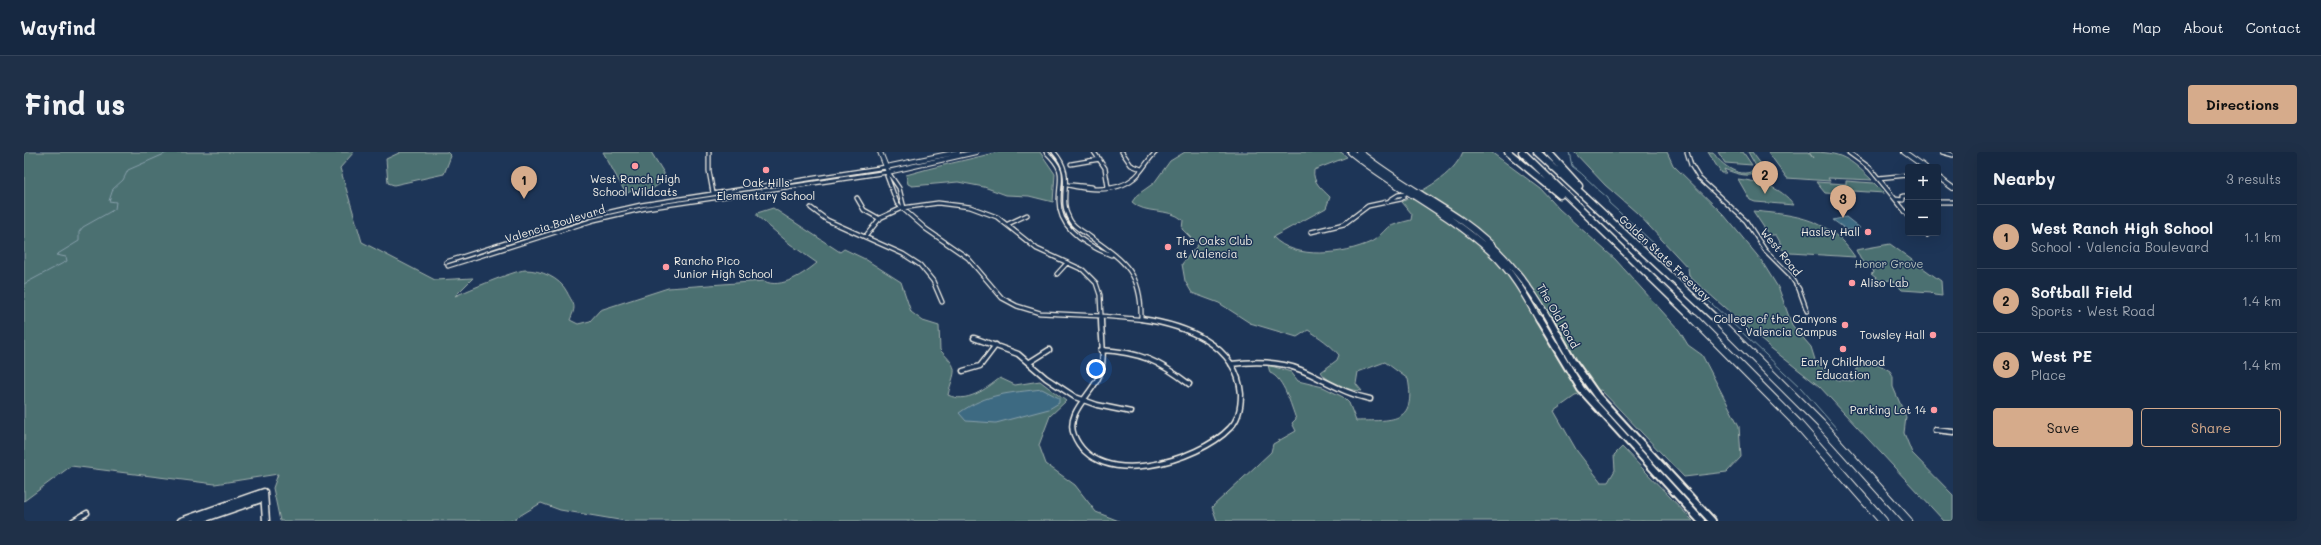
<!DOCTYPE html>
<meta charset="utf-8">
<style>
:root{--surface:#162841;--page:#1f3048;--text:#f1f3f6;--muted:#9ea6b1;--line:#35445a;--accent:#d6ab8b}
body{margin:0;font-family:Mali,sans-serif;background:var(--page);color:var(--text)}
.controls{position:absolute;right:12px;top:12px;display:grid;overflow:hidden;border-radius:4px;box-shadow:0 4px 16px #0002}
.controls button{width:36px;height:36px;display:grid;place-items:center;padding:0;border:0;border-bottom:1px solid var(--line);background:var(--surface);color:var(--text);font:20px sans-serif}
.you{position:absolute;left:1072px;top:217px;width:14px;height:14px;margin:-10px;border:3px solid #fff;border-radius:50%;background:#1a73e8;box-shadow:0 0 0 6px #1a73e833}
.badge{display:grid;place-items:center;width:26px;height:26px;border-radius:50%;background:var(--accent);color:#111;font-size:13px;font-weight:700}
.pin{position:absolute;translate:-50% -33px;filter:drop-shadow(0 1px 2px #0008)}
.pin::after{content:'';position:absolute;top:21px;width:14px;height:12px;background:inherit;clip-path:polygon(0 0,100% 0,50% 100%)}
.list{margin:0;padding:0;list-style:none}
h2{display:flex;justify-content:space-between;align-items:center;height:52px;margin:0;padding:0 16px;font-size:17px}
h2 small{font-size:13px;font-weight:400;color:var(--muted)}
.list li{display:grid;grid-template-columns:26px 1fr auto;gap:12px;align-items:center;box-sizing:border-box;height:64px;padding:0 16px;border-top:1px solid var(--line)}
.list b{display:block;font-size:15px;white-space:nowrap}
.list p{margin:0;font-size:13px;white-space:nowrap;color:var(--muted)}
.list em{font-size:13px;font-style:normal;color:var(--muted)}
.actions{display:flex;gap:8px;padding:12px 16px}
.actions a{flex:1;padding:9px 0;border:1px solid var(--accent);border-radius:4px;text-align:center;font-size:14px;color:var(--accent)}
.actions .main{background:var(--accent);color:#111}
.map{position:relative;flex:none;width:1929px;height:369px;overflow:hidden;border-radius:4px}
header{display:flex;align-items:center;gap:24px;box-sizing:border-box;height:56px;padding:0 20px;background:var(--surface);border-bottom:1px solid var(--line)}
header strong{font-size:19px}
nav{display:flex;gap:22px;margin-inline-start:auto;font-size:14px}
.intro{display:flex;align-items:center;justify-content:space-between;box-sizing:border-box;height:96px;padding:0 24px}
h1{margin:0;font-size:28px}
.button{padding:10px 18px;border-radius:4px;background:var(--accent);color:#111;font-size:14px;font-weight:700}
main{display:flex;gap:24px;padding:0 24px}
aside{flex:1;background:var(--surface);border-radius:4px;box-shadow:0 4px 16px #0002}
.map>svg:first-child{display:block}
.green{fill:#4b6f71;stroke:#a0b0ac}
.water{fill:#3e6a82;stroke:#87a0ab}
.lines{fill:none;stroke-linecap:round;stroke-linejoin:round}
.stream{stroke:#87a0ab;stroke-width:1}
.minor-far1-casing{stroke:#f4f1e8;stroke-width:5.5}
.minor-casing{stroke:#f4f1e8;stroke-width:7}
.tertiary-casing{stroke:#f4f1e8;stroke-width:6}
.secondary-casing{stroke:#f4f1e8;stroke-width:9}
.primary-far1-casing{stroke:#f4f1e8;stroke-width:8}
.primary-casing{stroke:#f4f1e8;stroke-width:10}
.motorway-far1-casing{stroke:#f4f1e8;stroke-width:9}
.motorway-casing{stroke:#f4f1e8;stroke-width:10}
.minor-far1{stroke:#1d3557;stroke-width:3}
.minor{stroke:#1d3557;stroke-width:4}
.tertiary{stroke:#1d3557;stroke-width:4}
.secondary{stroke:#1d3557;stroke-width:6}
.primary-far1{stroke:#1d3557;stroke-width:5.5}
.primary{stroke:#1d3557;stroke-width:6}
.motorway-far1{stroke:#1d3557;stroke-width:6}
.motorway{stroke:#1d3557;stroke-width:8}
.poi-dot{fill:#ff9aa2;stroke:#1d3557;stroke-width:1.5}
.labels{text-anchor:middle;stroke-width:3;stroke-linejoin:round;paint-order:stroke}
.poi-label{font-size:11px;fill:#f4f1e8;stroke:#1d3557;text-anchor:end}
.street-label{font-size:11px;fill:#f4f1e8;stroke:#1d3557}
.park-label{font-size:11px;fill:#b9c4be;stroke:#1d3557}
</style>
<header>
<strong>Wayfind</strong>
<nav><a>Home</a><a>Map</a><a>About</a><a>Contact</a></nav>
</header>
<div class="intro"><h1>Find us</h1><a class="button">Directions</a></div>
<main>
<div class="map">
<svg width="1929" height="369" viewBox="0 0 1929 369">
<rect width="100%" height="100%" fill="#1d3557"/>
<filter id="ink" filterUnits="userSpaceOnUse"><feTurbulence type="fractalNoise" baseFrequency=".025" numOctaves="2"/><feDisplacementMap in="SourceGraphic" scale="8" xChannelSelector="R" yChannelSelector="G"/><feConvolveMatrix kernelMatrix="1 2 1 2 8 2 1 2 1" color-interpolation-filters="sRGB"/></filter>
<g filter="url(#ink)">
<path class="green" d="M0,0H330L316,16L338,90L411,128L449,126L431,144C445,138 489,119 501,118C517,118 536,126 543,140C550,154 553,152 546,168L554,172L566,169L576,158L644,136L740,129C757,138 781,121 793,111L766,92L733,64V61L749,56L816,100L820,97L841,107L877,130L887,160L899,169L915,174L916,198C937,219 930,217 924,243C942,252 962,237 976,226L991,233L1016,229L1042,249L1026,264L1015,293L1022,312L1051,333L1072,360L1095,369H601L536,358L517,351L487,369H256L249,336L254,322L191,332L47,314L0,349Z
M377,0H423L427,4L420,22L370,33L364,31L362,7Z
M579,0H627L640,21V29L628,37L607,39L602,42Z
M974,0H1016L1031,22L1029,50L1005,44L982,43L960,35L934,30L888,34L884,32L882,23C912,14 943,8 974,0Z
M1161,0H1317L1323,5L1290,18C1288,30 1298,37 1306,45L1302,56L1249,85C1272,109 1320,102 1347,90C1353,87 1358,81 1363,76C1370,72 1379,70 1387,68L1388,62L1378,50C1400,37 1428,25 1439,0H1467L1517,37L1535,57L1591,107L1655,178L1664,193L1678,203L1715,274L1717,305L1703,320L1660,325L1577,238L1551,244L1530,259L1553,299L1577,330H1584L1591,318L1590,303L1598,295L1669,369H1193L1188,355L1247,300L1249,292L1272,279L1268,271L1272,267C1267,254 1260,226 1246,221L1244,213L1267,220L1274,229L1299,235L1319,245L1325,251L1332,269C1367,268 1393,273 1384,227L1361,210L1334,220L1332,232L1338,239C1326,239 1303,231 1297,220L1313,208L1315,203C1306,192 1295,185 1284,178L1273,185L1226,171L1195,151L1168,141L1161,129L1158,112L1176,90L1168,87L1158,77L1159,68C1144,55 1121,63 1108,50L1113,43L1130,31L1146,9Z
M1550,0H1643L1649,13L1700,63L1737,108L1755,137L1768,173L1787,195L1792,211L1814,228L1831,229L1834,211L1838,209L1851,210L1866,219L1869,224V235L1882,265L1880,281L1888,301L1929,343V369H1920L1795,234L1743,193L1665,124L1664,116L1613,61L1581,33Z
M1684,0H1689C1696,12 1718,30 1733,16L1724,0H1728L1737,12V18C1728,28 1710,21 1700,17L1702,21H1697Z
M1694,0H1719L1728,13L1701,11Z
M1744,0H1784L1789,6L1785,0C1818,0 1825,6 1848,28L1804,26L1806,29L1763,26Z
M1714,27C1736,30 1756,34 1770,53L1731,50L1726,48Z
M1822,29L1850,31L1860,41L1829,39L1830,43L1801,41L1792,30L1822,32Z
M1729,59C1773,63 1805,66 1831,105L1766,101L1756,96L1754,92H1757L1752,83H1745Z
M1866,92L1917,129L1918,144L1910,143L1907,140L1878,138L1868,128L1856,129L1847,122L1850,121L1849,118L1837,108L1832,98Z"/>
<path class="water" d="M1822,65L1836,76L1823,78L1809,68Z
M1018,237L1035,246V251L1025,257L972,271L942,269L935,261C963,241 986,241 1018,237Z"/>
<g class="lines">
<path class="stream" d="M1545,0L1548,14C1561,23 1571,36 1584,46L1585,51L1634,95L1635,102L1777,236L1813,277
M0,132L43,109L42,105L32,103L55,89V80L59,75L91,57L92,50L85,49L89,37L99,28L104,18L145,0"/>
<g class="minor-far1-casing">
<path id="minor-far1" d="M685,0V19L689,41
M1022,0C1043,20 1035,24 1035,49C1035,78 1064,94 1087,103
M1030,0C1053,26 1032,44 1046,68C1050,76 1059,79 1065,84C1100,109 1118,120 1117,166
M1070,0L1081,16L1084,35
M1098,0L1107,13L1117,17
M1663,0L1667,13L1675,26L1722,69L1741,98L1766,123L1775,137L1783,159
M1824,0L1846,16L1884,63
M1918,0L1929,3
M1047,12L1076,7
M864,20L875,36L880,56
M864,20L863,24L873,51L878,56
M1854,26L1884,23
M1044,33C1065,38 1092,41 1110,26C1119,19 1123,8 1132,0
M1048,33L1068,35
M833,46L840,58L856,67
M1871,47L1879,48V44H1884
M1366,48L1374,43L1381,42
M1914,50H1929
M914,51L946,55L973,65L1013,97L1059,118L1072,131L1076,143L1077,164L1016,161L993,154L978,146L944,106L902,77L878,56Z
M787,56L803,68L879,102L896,113L909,129L918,150
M984,72L1003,63
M1287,80L1320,72L1344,54L1377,47L1380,45L1379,43
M1900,81L1903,83
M841,85L856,66L878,56
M422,110L560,66L617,53L862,15
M424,114L570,68L622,56L864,20
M1033,122L1043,111
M1077,168V164L1123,168"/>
</g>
<g class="minor-casing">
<path id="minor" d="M1077,167C1077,185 1082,206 1075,224C1068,242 1041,261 1050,283C1073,340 1175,309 1206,276C1215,267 1217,253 1217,242C1213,191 1159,173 1117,167
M950,186L994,202L1022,226L1051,245L1073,253L1107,260
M1077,198C1116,200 1135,209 1165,232
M1006,210L1025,198
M1207,212C1231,209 1255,209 1277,218C1301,228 1321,242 1346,247
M939,219L956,214L972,193
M1911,278L1929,280
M49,369L63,361"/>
</g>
<g class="tertiary-casing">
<path id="tertiary" d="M856,0L864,20L952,0
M1880,0L1901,15
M862,15L934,0
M1914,25L1929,36"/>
</g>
<g class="secondary-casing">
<path id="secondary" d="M157,369L240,340L242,369
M173,369L240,346"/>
</g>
<g class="primary-far1-casing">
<path id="primary-far1" d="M1327,0C1371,36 1424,60 1466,99C1487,118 1501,143 1515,168
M1335,0C1367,26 1403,45 1437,68C1474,94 1503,129 1525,168"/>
</g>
<g class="primary-casing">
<path id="primary" d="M1515,167L1557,237L1677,369
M1525,167L1549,210L1573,244L1688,369"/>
</g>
<g class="motorway-far1-casing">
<path id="motorway-far1" d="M1484,0L1536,43
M1498,0L1671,168
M1513,0L1693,168
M1524,0L1555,34"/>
</g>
<g class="motorway-casing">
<path id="motorway" d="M1670,167L1774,272L1859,369
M1692,167L1797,272L1884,369"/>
</g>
<use href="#minor-far1" class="minor-far1"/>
<use href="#minor" class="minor"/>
<use href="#tertiary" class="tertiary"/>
<use href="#secondary" class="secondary"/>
<use href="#primary-far1" class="primary-far1"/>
<use href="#primary" class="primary"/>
<use href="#motorway-far1" class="motorway-far1"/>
<use href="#motorway" class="motorway"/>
</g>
</g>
<g class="poi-dot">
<circle cx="611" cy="14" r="4"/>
<circle cx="742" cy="18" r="4"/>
<circle cx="1844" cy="80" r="4"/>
<circle cx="1144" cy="95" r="4"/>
<circle cx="642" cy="115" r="4"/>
<circle cx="1828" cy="131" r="4"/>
<circle cx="1821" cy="173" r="4"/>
<circle cx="1909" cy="183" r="4"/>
<circle cx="1819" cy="197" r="4"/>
<circle cx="1910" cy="258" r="4"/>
</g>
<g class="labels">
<g class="poi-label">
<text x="611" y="31" text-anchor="middle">West Ranch High<tspan x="611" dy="13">School Wildcats</tspan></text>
<text x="742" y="35" text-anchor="middle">Oak Hills<tspan x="742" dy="13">Elementary School</tspan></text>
<text x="1836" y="84">Hasley Hall</text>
<text x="1152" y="93" text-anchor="start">The Oaks Club<tspan x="1152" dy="13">at Valencia</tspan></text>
<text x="650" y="113" text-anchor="start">Rancho Pico<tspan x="650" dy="13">Junior High School</tspan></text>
<text x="1836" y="135" text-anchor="start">Aliso Lab</text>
<text x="1813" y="171">College of the Canyons<tspan x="1813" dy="13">- Valencia Campus</tspan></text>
<text x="1901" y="187">Towsley Hall</text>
<text x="1819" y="214" text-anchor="middle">Early Childhood<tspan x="1819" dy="13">Education</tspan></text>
<text x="1902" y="262">Parking Lot 14</text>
</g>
<g class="street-label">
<text transform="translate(531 72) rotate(-17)" y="4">Valencia Boulevard</text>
<text transform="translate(1757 100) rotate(51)" y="4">West Road</text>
<text transform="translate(1641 106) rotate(43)" y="4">Golden State Freeway</text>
<text transform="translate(1534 164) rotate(60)" y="4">The Old Road</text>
</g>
<g class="park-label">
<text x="1865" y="116">Honor Grove</text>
</g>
</g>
</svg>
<div class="controls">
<button>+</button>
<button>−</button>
</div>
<div class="you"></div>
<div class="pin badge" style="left:500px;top:47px">1</div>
<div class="pin badge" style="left:1741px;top:42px">2</div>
<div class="pin badge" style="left:1819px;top:66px">3</div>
</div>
<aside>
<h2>Nearby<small>3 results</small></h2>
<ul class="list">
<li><span class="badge">1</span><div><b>West Ranch High School</b><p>School · Valencia Boulevard</p></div><em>1.1 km</em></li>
<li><span class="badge">2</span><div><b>Softball Field</b><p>Sports · West Road</p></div><em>1.4 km</em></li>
<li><span class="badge">3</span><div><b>West PE</b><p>Place</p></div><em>1.4 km</em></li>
</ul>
<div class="actions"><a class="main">Save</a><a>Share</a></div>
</aside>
</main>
